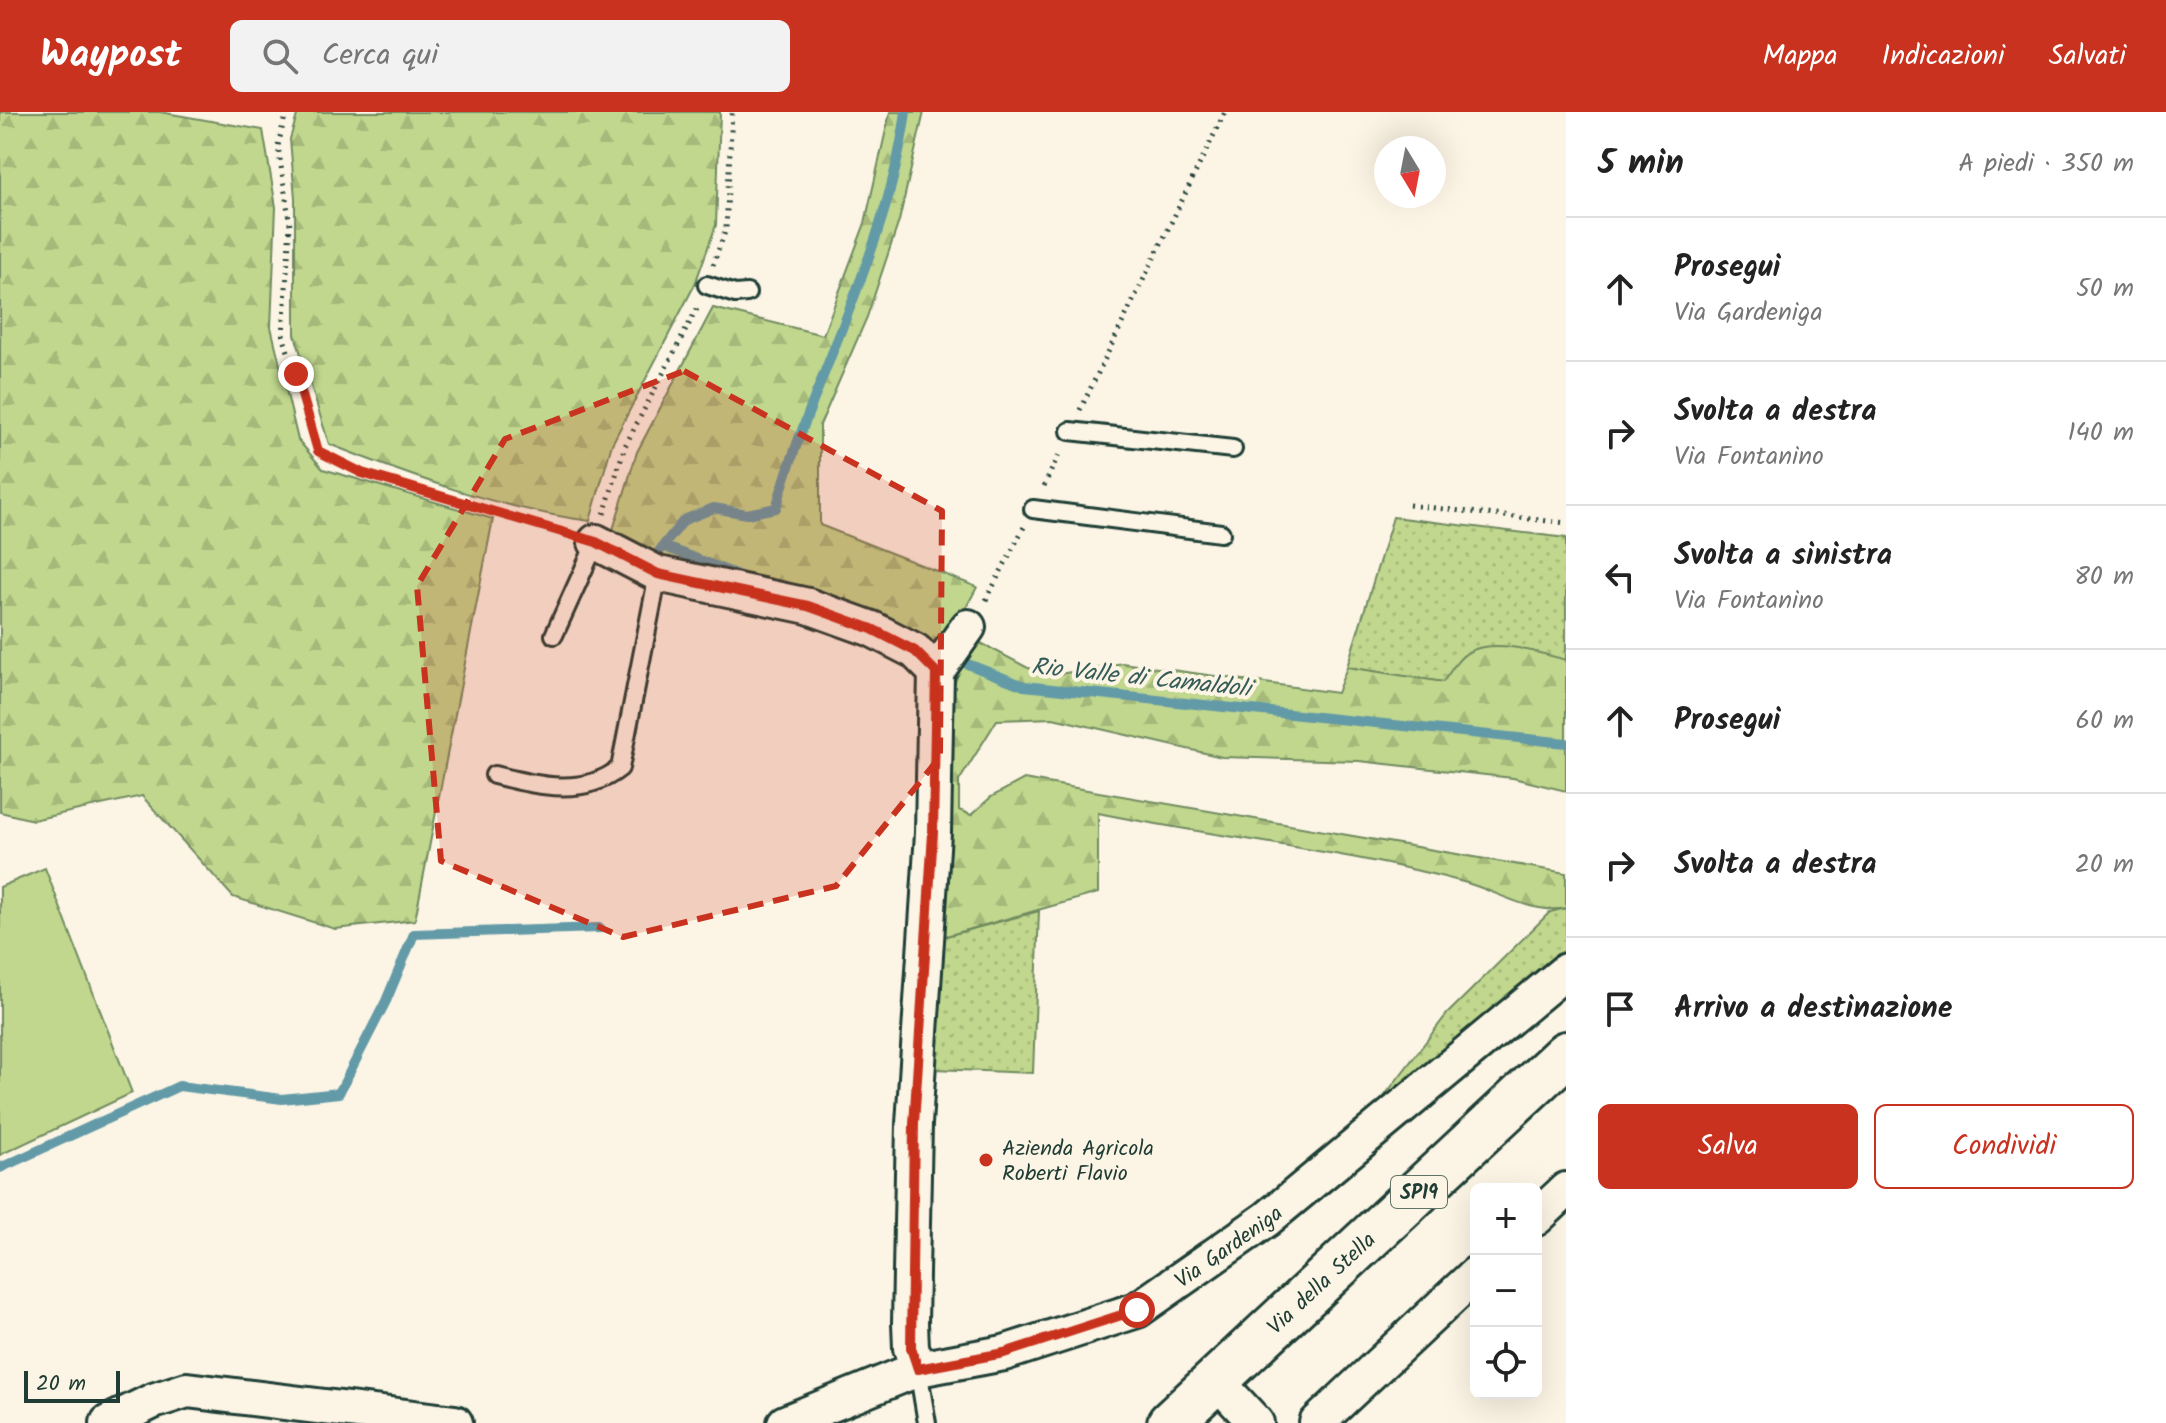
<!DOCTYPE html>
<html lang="it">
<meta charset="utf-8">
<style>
:root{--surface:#fff;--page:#f2f2f2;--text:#222;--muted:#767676;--line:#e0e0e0;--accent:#c8321e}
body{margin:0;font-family:Kalam,sans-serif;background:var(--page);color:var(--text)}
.controls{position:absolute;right:24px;bottom:24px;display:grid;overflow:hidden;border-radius:12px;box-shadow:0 8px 32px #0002}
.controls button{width:72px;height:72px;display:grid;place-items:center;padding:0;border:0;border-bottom:2px solid var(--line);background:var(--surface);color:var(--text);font:40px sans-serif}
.compass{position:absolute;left:1374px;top:24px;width:72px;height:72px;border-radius:50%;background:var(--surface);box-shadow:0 8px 32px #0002;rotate:170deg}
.scale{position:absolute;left:24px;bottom:20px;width:96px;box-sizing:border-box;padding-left:8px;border:4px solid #1f3d34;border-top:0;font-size:22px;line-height:28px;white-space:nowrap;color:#1f3d34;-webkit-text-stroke:6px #fcf5e5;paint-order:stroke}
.stop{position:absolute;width:24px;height:24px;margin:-18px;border:6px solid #c8321e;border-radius:50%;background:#fff}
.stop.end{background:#c8321e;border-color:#fff;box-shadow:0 2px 8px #0008}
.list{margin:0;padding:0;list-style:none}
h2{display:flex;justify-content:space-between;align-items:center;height:104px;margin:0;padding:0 32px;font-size:34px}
h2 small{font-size:26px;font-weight:400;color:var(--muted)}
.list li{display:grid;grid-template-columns:52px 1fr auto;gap:24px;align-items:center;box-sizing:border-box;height:144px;padding:0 32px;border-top:2px solid var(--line)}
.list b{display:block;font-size:30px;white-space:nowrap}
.list p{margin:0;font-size:26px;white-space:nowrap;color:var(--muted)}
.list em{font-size:26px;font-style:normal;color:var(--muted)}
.actions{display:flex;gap:16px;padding:24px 32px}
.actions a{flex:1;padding:18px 0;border:2px solid var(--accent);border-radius:12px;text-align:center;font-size:28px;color:var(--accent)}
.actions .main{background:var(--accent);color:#fff}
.icon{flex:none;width:44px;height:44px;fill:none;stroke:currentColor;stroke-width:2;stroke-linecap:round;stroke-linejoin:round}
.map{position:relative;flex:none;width:1566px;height:1311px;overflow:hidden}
header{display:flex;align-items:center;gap:48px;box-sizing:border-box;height:112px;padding:0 40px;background:var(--accent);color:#fff}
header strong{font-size:38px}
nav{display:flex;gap:44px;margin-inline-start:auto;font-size:28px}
.search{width:560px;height:72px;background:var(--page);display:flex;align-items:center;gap:20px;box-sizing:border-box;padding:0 28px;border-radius:12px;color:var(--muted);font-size:30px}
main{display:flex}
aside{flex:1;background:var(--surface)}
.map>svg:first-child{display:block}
.grass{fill:url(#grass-dots);stroke:#708a60;stroke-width:2}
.forest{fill:url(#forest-firs);stroke:#708a60;stroke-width:2}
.garden{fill:#c0d78d;stroke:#708a60;stroke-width:2}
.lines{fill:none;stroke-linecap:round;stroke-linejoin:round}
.stream{stroke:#649aa7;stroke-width:10}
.service-casing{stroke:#1f3d34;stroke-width:22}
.minor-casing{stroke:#1f3d34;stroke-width:40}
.primary-casing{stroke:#1f3d34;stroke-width:50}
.path{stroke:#1f3d34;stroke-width:5;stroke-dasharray:2 6;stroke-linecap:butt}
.service{stroke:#fcf5e5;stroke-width:16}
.minor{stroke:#fcf5e5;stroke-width:34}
.primary{stroke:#fcf5e5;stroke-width:44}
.route{stroke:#c8321e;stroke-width:10}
.marked{fill:#c8321e;fill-opacity:0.2;stroke:#c8321e;stroke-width:6;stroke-dasharray:16 10;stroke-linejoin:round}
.poi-dot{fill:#c8321e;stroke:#fcf5e5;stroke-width:3}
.labels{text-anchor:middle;stroke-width:8;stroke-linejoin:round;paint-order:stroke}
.shield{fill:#fcf5e5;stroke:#617469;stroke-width:2}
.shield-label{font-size:20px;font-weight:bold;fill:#1f3d34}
.poi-label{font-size:22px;fill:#1f3d34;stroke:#fcf5e5;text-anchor:start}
.street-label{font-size:22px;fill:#1f3d34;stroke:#fcf5e5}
.water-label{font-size:24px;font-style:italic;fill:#365c5a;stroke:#fcf5e5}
</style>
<header>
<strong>Waypost</strong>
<div class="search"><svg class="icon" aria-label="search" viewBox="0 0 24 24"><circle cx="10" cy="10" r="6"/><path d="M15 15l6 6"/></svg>Cerca qui</div>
<nav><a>Mappa</a><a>Indicazioni</a><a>Salvati</a></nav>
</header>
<main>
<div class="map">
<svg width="1566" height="1311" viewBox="0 0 1566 1311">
<defs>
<pattern id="grass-dots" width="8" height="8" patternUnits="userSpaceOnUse" patternTransform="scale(2)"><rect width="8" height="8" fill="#c0d78d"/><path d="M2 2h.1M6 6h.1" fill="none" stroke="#a5b97a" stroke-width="1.8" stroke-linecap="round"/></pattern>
<pattern id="forest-firs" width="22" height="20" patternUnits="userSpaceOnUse" patternTransform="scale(2)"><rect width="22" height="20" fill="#c0d78d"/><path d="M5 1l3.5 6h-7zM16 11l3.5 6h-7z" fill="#a5b97a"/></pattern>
</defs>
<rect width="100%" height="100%" fill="#fcf5e5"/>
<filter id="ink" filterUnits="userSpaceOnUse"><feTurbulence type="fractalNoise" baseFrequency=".0125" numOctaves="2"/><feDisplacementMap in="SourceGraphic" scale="16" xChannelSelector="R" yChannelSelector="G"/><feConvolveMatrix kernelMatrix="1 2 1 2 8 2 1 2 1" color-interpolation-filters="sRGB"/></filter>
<g filter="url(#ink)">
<path class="grass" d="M1393,405L1566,426V548L1526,538L1463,544L1443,570L1347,555Z
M1566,796V839L1363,1012L1447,902L1550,800Z
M1039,799L1033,961L934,957L939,826Z"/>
<path class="forest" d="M0,0H160L263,18L276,95L271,215L298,328L323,357L493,407L415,808L335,817L233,785L142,684L33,708L0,700Z
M298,0H720L716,113L695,172L612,332L590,409C501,397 412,365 329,332L295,223V86L290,27Z
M890,0H924L899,109L867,205L820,313V413L977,475L946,534L933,538L664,451L611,424L637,340L713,196L823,223L865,111Z
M979,530L1028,556L1060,562L1122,551L1337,581L1347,555L1443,570C1449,562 1455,551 1462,545C1486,522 1538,541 1566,548V679L1513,666L1359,649L1222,645L1053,606L997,608L959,669V698L971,703L991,685L1024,667L1566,761V796C1533,803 1498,780 1467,771C1346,738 1220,726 1098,701V781L939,826L949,584L962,553Z"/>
<path class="garden" d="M45,756L132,981L0,1043V775Z"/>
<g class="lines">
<path class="stream" d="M663,434L684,408L714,396L747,402L776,396C815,261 887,140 906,0
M650,452L663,434L740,464
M952,546L1024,574L1566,631
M0,1056L179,974L282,987L339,981L386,889L414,822L600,816"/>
<g class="service-casing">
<path id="service" d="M707,173L735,182L747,181
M1070,319L1233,337
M1033,397L1221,421
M554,523L596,430
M494,663C536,673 583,686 620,656L658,462
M918,1257L927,1311"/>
</g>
<g class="minor-casing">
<g id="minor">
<path d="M596,430L658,462L808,494L872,517L915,539L936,560"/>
<path d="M1536,1106L1566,1078"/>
<path d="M918,1257L911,1236L910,1211L914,1012L933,721L936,560L968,515"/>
<path d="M1216,1268L1256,1311"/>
<path d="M108,1311L153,1289L187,1278L455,1311"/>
<path id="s1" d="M785,1311L918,1257L1004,1241L1137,1198L1267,1107L1566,859"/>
<path d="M1317,1311L1476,1162"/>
</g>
</g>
<g class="primary-casing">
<g id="primary">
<path id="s2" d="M1170,1311L1566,942"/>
</g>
</g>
<path class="path" d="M286,0L278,34L290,113L283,223L318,339L362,361L565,421
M713,153L726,117L732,0
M1080,298L1225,0
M1044,374L1060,340
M1409,393L1566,411
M604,402L625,334L699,193
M986,488L1024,415"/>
<use href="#service" class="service"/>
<use href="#minor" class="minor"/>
<use href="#primary" class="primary"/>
</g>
</g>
<g class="lines" filter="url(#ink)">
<path class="route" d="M296,262L318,339L362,361L596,430L658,462L808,494L872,517L915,539L936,560L933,721L914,1012L911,1236L918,1257L1004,1241L1137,1198"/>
</g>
<path class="marked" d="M684,259L942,399L940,645L836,774L623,825L441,749L417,474L505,327Z"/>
<circle class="poi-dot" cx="986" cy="1048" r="8"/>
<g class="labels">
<rect class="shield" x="1391" y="1064" width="56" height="32" rx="6"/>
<g class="shield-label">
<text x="1419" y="1087">SP19</text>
</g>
<g class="poi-label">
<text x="1002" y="1043">Azienda Agricola<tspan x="1002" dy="25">Roberti Flavio</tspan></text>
</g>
<g class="street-label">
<text dy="8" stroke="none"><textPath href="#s1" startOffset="482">Via Gardeniga</textPath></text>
<text dy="8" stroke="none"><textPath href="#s2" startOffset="206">Via della Stella</textPath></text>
</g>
<g class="water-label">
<text transform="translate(1141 565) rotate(6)" y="8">Rio Valle di Camaldoli</text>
</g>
</g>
</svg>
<div class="controls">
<button>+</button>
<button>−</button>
<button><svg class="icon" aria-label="locate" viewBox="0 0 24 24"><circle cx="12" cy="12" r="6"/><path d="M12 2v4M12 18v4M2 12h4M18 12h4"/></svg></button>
</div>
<svg class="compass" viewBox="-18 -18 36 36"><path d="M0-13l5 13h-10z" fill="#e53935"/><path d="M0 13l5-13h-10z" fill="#767676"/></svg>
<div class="scale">20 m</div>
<div class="stop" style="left:1137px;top:1198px"></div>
<div class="stop end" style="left:296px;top:262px"></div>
</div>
<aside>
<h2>5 min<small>A piedi · 350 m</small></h2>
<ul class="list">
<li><svg class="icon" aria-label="ahead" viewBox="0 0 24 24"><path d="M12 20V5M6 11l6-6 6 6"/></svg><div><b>Prosegui</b><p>Via Gardeniga</p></div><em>50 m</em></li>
<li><svg class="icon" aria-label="right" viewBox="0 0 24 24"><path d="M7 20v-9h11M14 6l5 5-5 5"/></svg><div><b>Svolta a destra</b><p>Via Fontanino</p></div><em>140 m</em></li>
<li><svg class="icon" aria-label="left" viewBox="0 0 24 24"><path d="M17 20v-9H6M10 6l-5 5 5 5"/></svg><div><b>Svolta a sinistra</b><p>Via Fontanino</p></div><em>80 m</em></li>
<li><svg class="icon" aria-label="ahead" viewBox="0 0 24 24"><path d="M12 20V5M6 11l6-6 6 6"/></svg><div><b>Prosegui</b></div><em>60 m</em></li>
<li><svg class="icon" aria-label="right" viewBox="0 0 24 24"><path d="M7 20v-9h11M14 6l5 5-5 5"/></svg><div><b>Svolta a destra</b></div><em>20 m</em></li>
<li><svg class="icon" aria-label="arrive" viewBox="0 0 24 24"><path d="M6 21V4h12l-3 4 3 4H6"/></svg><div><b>Arrivo a destinazione</b></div></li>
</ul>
<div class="actions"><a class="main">Salva</a><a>Condividi</a></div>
</aside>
</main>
